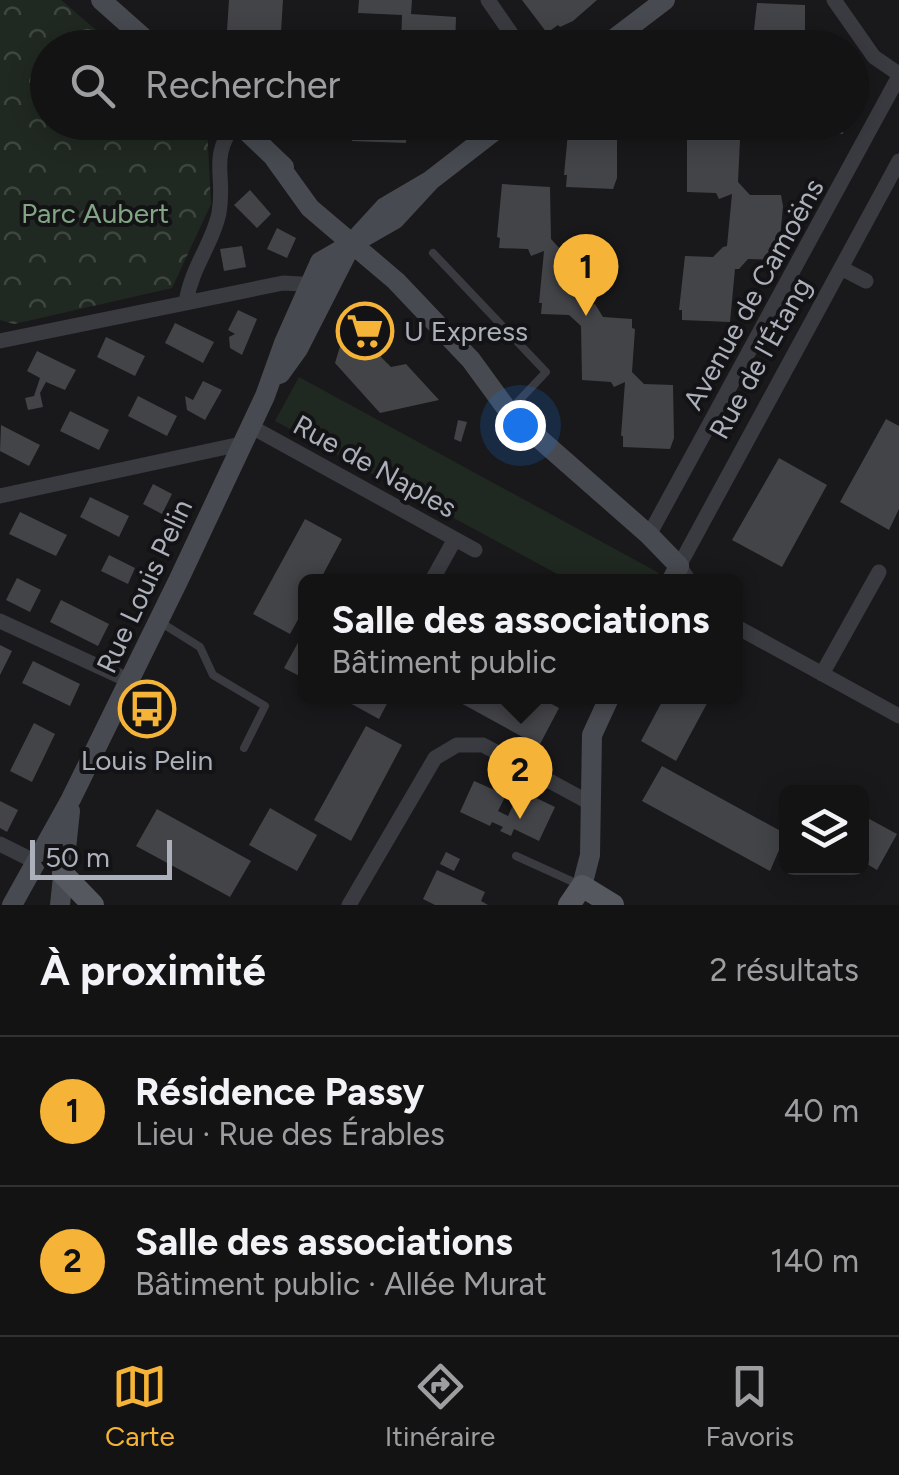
<!DOCTYPE html>
<html lang="fr">
<meta charset="utf-8">
<style>
:root{--surface:#131314;--page:#1c1c1d;--text:#f1f3f6;--muted:#9d9ea0;--line:#323234;--accent:#f5b337}
body{margin:0;font-family:Figtree,sans-serif;background:var(--page);color:var(--text)}
.controls{position:absolute;right:30px;bottom:30px;display:grid;overflow:hidden;border-radius:15px;box-shadow:0 5px 25px #0003}
.controls button{width:90px;height:90px;display:grid;place-items:center;padding:0;border:0;border-bottom:2px solid var(--line);background:var(--surface);color:var(--text);font:50px sans-serif}
.scale{position:absolute;left:30px;bottom:25px;width:142px;box-sizing:border-box;padding-left:10px;border:5px solid #abb0bb;border-top:0;font-size:28px;line-height:35px;white-space:nowrap;color:#abb0bb;-webkit-text-stroke:8px #131316;paint-order:stroke}
.you{position:absolute;left:520px;top:425px;width:35px;height:35px;margin:-25px;border:8px solid #fff;border-radius:50%;background:#1a73e8;box-shadow:0 0 0 15px #1a73e833}
.badge{display:grid;place-items:center;width:65px;height:65px;border-radius:50%;background:var(--accent);color:#111;font-size:32px;font-weight:700}
.pin{position:absolute;translate:-50% -82px;filter:drop-shadow(0 2px 5px #0008)}
.pin::after{content:'';position:absolute;top:52px;width:35px;height:30px;background:inherit;clip-path:polygon(0 0,100% 0,50% 100%)}
.popup{position:absolute;left:298px;top:574px;width:445px;height:130px;box-sizing:border-box;display:grid;place-content:center;border-radius:15px;background:var(--surface);filter:drop-shadow(0 2px 8px #0005);font-size:32px;white-space:nowrap;color:var(--muted)}
.popup b{font-size:38px;color:var(--text)}
.popup::after{content:'';position:absolute;left:50%;top:100%;margin-left:-20px;border:20px solid transparent;border-top-color:var(--surface)}
.list{margin:0;padding:0;list-style:none}
h2{display:flex;justify-content:space-between;align-items:center;height:130px;margin:0;padding:0 40px;font-size:42px}
h2 small{font-size:32px;font-weight:400;color:var(--muted)}
.list li{display:grid;grid-template-columns:65px 1fr auto;gap:30px;align-items:center;box-sizing:border-box;height:150px;padding:0 40px;border-top:2px solid var(--line)}
.list b{display:block;font-size:38px;white-space:nowrap}
.list p{margin:0;font-size:32px;white-space:nowrap;color:var(--muted)}
.list em{font-size:32px;font-style:normal;color:var(--muted)}
.icon{flex:none;width:55px;height:55px;fill:none;stroke:currentColor;stroke-width:2;stroke-linecap:round;stroke-linejoin:round}
.map{position:relative;flex:none;width:899px;height:905px;overflow:hidden}
.search{position:absolute;background:var(--surface);box-shadow:0 5px 25px #0003;left:30px;right:30px;top:30px;height:110px;display:flex;align-items:center;gap:25px;box-sizing:border-box;padding:0 35px;border-radius:55px;color:var(--muted);font-size:38px}
.sheet{height:430px;background:var(--surface)}
nav{display:flex;justify-content:space-around;align-items:center;box-sizing:border-box;height:140px;border-top:2px solid var(--line);background:var(--surface);font-size:28px;color:var(--muted)}
nav a{display:grid;justify-items:center;gap:5px}
nav .on{color:var(--accent)}
.map>svg:first-child{display:block}
.green{fill:#202921}
.park{fill:url(#park-crowns)}
.building{fill:#434448}
.lines{fill:none;stroke-linecap:round;stroke-linejoin:round}
.lane{stroke:#393b40;stroke-width:8}
.street{stroke:#393b40;stroke-width:15}
.secondary{stroke:#474a50;stroke-width:20}
.primary{stroke:#55585f;stroke-width:22}
.labels{text-anchor:middle;stroke-width:8;stroke-linejoin:round;paint-order:stroke}
.park-label{font-size:28px;fill:#82a683;stroke:#131316}
.street-label{font-size:28px;fill:#abb0bb;stroke:#131316}
.poi-label{font-size:28px;fill:#abb0bb;stroke:#131316;text-anchor:start}
</style>
<div class="map">
<svg width="899" height="905" viewBox="0 0 899 905">
<defs>
<pattern id="park-crowns" width="20" height="18" patternUnits="userSpaceOnUse" patternTransform="scale(2.5)"><rect width="20" height="18" fill="#202921"/><path d="M2 6a3 3 0 1 1 6 0M12 15a3 3 0 1 1 6 0" fill="none" stroke="#3e463f"/></pattern>
</defs>
<rect width="100%" height="100%" fill="#19191b"/>
<path class="green" d="M299,377L659,573L654,581H570L275,421Z"/>
<path class="park" d="M0,0H61L116,47L48,48V122H204L207,126L211,204L172,288L14,324L0,320Z"/>
<path class="building" d="M229,0H283L280,48L226,46Z
M359,0H412L411,14L456,17L455,48H401L402,15L358,13Z
M522,0H597L573,21L560,27L558,25L547,33Z
M757,3L805,5V48H752Z
M353,122H407L406,143L352,141Z
M569,122L617,125V178L613,189L566,187L567,175H564Z
M650,122H706L709,128L737,130V139L740,140L738,182L750,195H781L783,206L778,260L748,259L739,269H735L730,322L682,320V310H679L685,256L713,257L723,247L727,246L732,194L719,199L716,193L687,192V137L676,127L650,125Z
M796,122H844L843,134L796,133Z
M502,184L550,187L551,239L561,250L591,252L592,305L595,304L603,317L632,319V328L635,329L632,372L644,384L673,385L674,438L670,449L623,447V436H621L625,382L614,387L611,382L582,380L581,326L569,315L541,314L542,303H539L544,251L531,256L528,249L499,248L500,238L497,237Z
M250,190L271,214L257,228L234,205Z
M277,228L296,238L287,258L267,249Z
M242,246L246,267L224,271L220,249Z
M352,307L386,342L380,356L391,367L406,364L439,400L380,413L335,363Z
M238,310L257,319L242,355L230,348L229,337L235,334L228,330Z
M175,323L214,342L203,363L165,343Z
M106,337L145,356L135,376L97,357Z
M37,351L76,370L65,390L46,382L40,393L43,407L28,410L25,398L34,396L40,378L27,371Z
M203,381L222,390L205,420L187,410L185,396L193,400Z
M138,396L177,416L167,436L128,416Z
M70,411L109,430L99,450L60,431Z
M886,419L899,426V509L889,530L840,502Z
M458,420L467,422L461,442L454,439Z
M1,425L40,445L29,466L0,451Z
M779,458L827,485L782,567L732,540Z
M153,484L172,494L162,514L143,504Z
M90,497L129,516L119,537L80,517Z
M20,512L67,535L56,556L9,534Z
M305,519L342,539L319,582H305V607L290,634L253,614Z
M109,555L135,568L128,584L101,571Z
M17,578L41,590L30,612L6,600Z
M61,600L109,624L98,646L50,622Z
M305,630V679L284,668Z
M0,645L12,651L0,675Z
M33,661L80,684L70,706L22,683Z
M337,696H391L379,719Z
M448,696H537L559,708L539,746Z
M665,696H711L676,761L641,741Z
M34,723L55,734L32,782L10,771Z
M366,726L402,745L351,841L314,820Z
M662,766L786,834L770,871L642,801Z
M474,781L506,795L498,811L508,816L520,790L555,807L539,841L514,829L511,836L500,831L503,827L492,822L490,826L460,812Z
M0,801L18,810L7,832L0,828Z
M270,808L317,835L297,871L249,845Z
M157,809L251,861L230,897L136,846Z
M862,815L897,834L877,870L862,861Z
M446,852L460,859L454,871L440,864Z
M437,870L485,892L481,901L488,905H435L423,899Z"/>
<g class="lines">
<path class="lane" d="M433,253L546,372L511,409
M160,622L200,647L213,675L265,706L244,748
M516,856L580,885"/>
<path class="street" d="M488,0L521,48
M834,0L874,57L899,74
M841,268L866,281
M186,302C192,266 213,243 219,213C226,173 208,159 236,122
M0,341L283,283L320,285
M250,426L475,550
M0,496L241,444
M649,535L899,76
M431,582L455,539
M690,582L679,566L899,161
M0,621L130,681
M735,626L899,716
M822,674L879,572
M0,844L36,862
M349,905L435,758L457,745H483L592,804"/>
<path class="secondary" d="M101,0L155,48
M602,48L665,0
M237,122L284,167
M274,158L310,208L396,281L471,360L509,412L649,535L679,566L671,582
M280,374L298,349L352,243L385,207L431,180L506,122
M582,886L590,855L592,735L610,696
M12,905L71,799L179,579L265,396L284,343L320,262L395,219L431,180
M60,905L70,811"/>
<path class="primary" d="M63,874L93,905
M569,905L582,886L613,905"/>
</g>
<defs>
<g id="supermarket-ring" transform="scale(2.875)"><circle r="9.5" fill="#131316" stroke="#f5b337" stroke-width="1.5"/><path d="M-6-5.5h2.5l.6 2H6L4.5 2H-2.5L-4.4-4H-6ZM-1.5 3.2a1.3 1.3 0 1 0 .1 0ZM3 3.2a1.3 1.3 0 1 0 .1 0Z" fill="#f5b337"/></g>
<g id="bus-ring" transform="scale(2.875)"><circle r="9.5" fill="#131316" stroke="#f5b337" stroke-width="1.5"/><path d="M-5-6H5V4H4V6H2V4H-2V6H-4V4H-5ZM-3.5-4V0h7V-4ZM-3.5 1.2v1.5H-2V1.2ZM2 1.2v1.5H3.5V1.2Z" fill="#f5b337"/></g>
</defs>
<g fill-rule="evenodd">
<use href="#supermarket-ring" x="365" y="331"/>
<use href="#bus-ring" x="147" y="709"/>
</g>
<g class="labels">
<g class="park-label">
<text x="95" y="223">Parc Aubert</text>
</g>
<g class="street-label">
<text transform="translate(753 294) rotate(-61)" y="10">Avenue de Camoëns</text>
<text transform="translate(760 358) rotate(-61)" y="10">Rue de l'Étang</text>
<text transform="translate(375 466) rotate(29)" y="10">Rue de Naples</text>
<text transform="translate(144 586) rotate(-65)" y="10">Rue Louis Pelin</text>
</g>
<g class="poi-label">
<text x="404" y="341">U Express</text>
<text x="147" y="770" text-anchor="middle">Louis Pelin</text>
</g>
</g>
</svg>
<div class="controls">
<button><svg class="icon" aria-label="layers" viewBox="0 0 24 24"><path d="M12 4l9 5-9 5-9-5zM3 14l9 5 9-5"/></svg></button>
</div>
<div class="scale">50 m</div>
<div class="you"></div>
<div class="pin badge" style="left:586px;top:316px">1</div>
<div class="pin badge" style="left:520px;top:819px">2</div>
<div class="popup"><b>Salle des associations</b>Bâtiment public</div>
<div class="search"><svg class="icon" aria-label="search" viewBox="0 0 24 24"><circle cx="10" cy="10" r="6"/><path d="M15 15l6 6"/></svg>Rechercher</div>
</div>
<section class="sheet">
<h2>À proximité<small>2 résultats</small></h2>
<ul class="list">
<li><span class="badge">1</span><div><b>Résidence Passy</b><p>Lieu · Rue des Érables</p></div><em>40 m</em></li>
<li><span class="badge">2</span><div><b>Salle des associations</b><p>Bâtiment public · Allée Murat</p></div><em>140 m</em></li>
</ul>
</section>
<nav>
<a class="on"><svg class="icon" aria-label="map" viewBox="0 0 24 24"><path d="M3 6l6-2 6 2 6-2v14l-6 2-6-2-6 2zM9 4v14M15 6v14"/></svg>Carte</a>
<a><svg class="icon" aria-label="directions" viewBox="0 0 24 24"><path d="M12 3l9 9-9 9-9-9zM9 14v-3h6M13 9l2 2-2 2"/></svg>Itinéraire</a>
<a><svg class="icon" aria-label="saved" viewBox="0 0 24 24"><path d="M7 4h10v16l-5-4-5 4z"/></svg>Favoris</a>
</nav>
